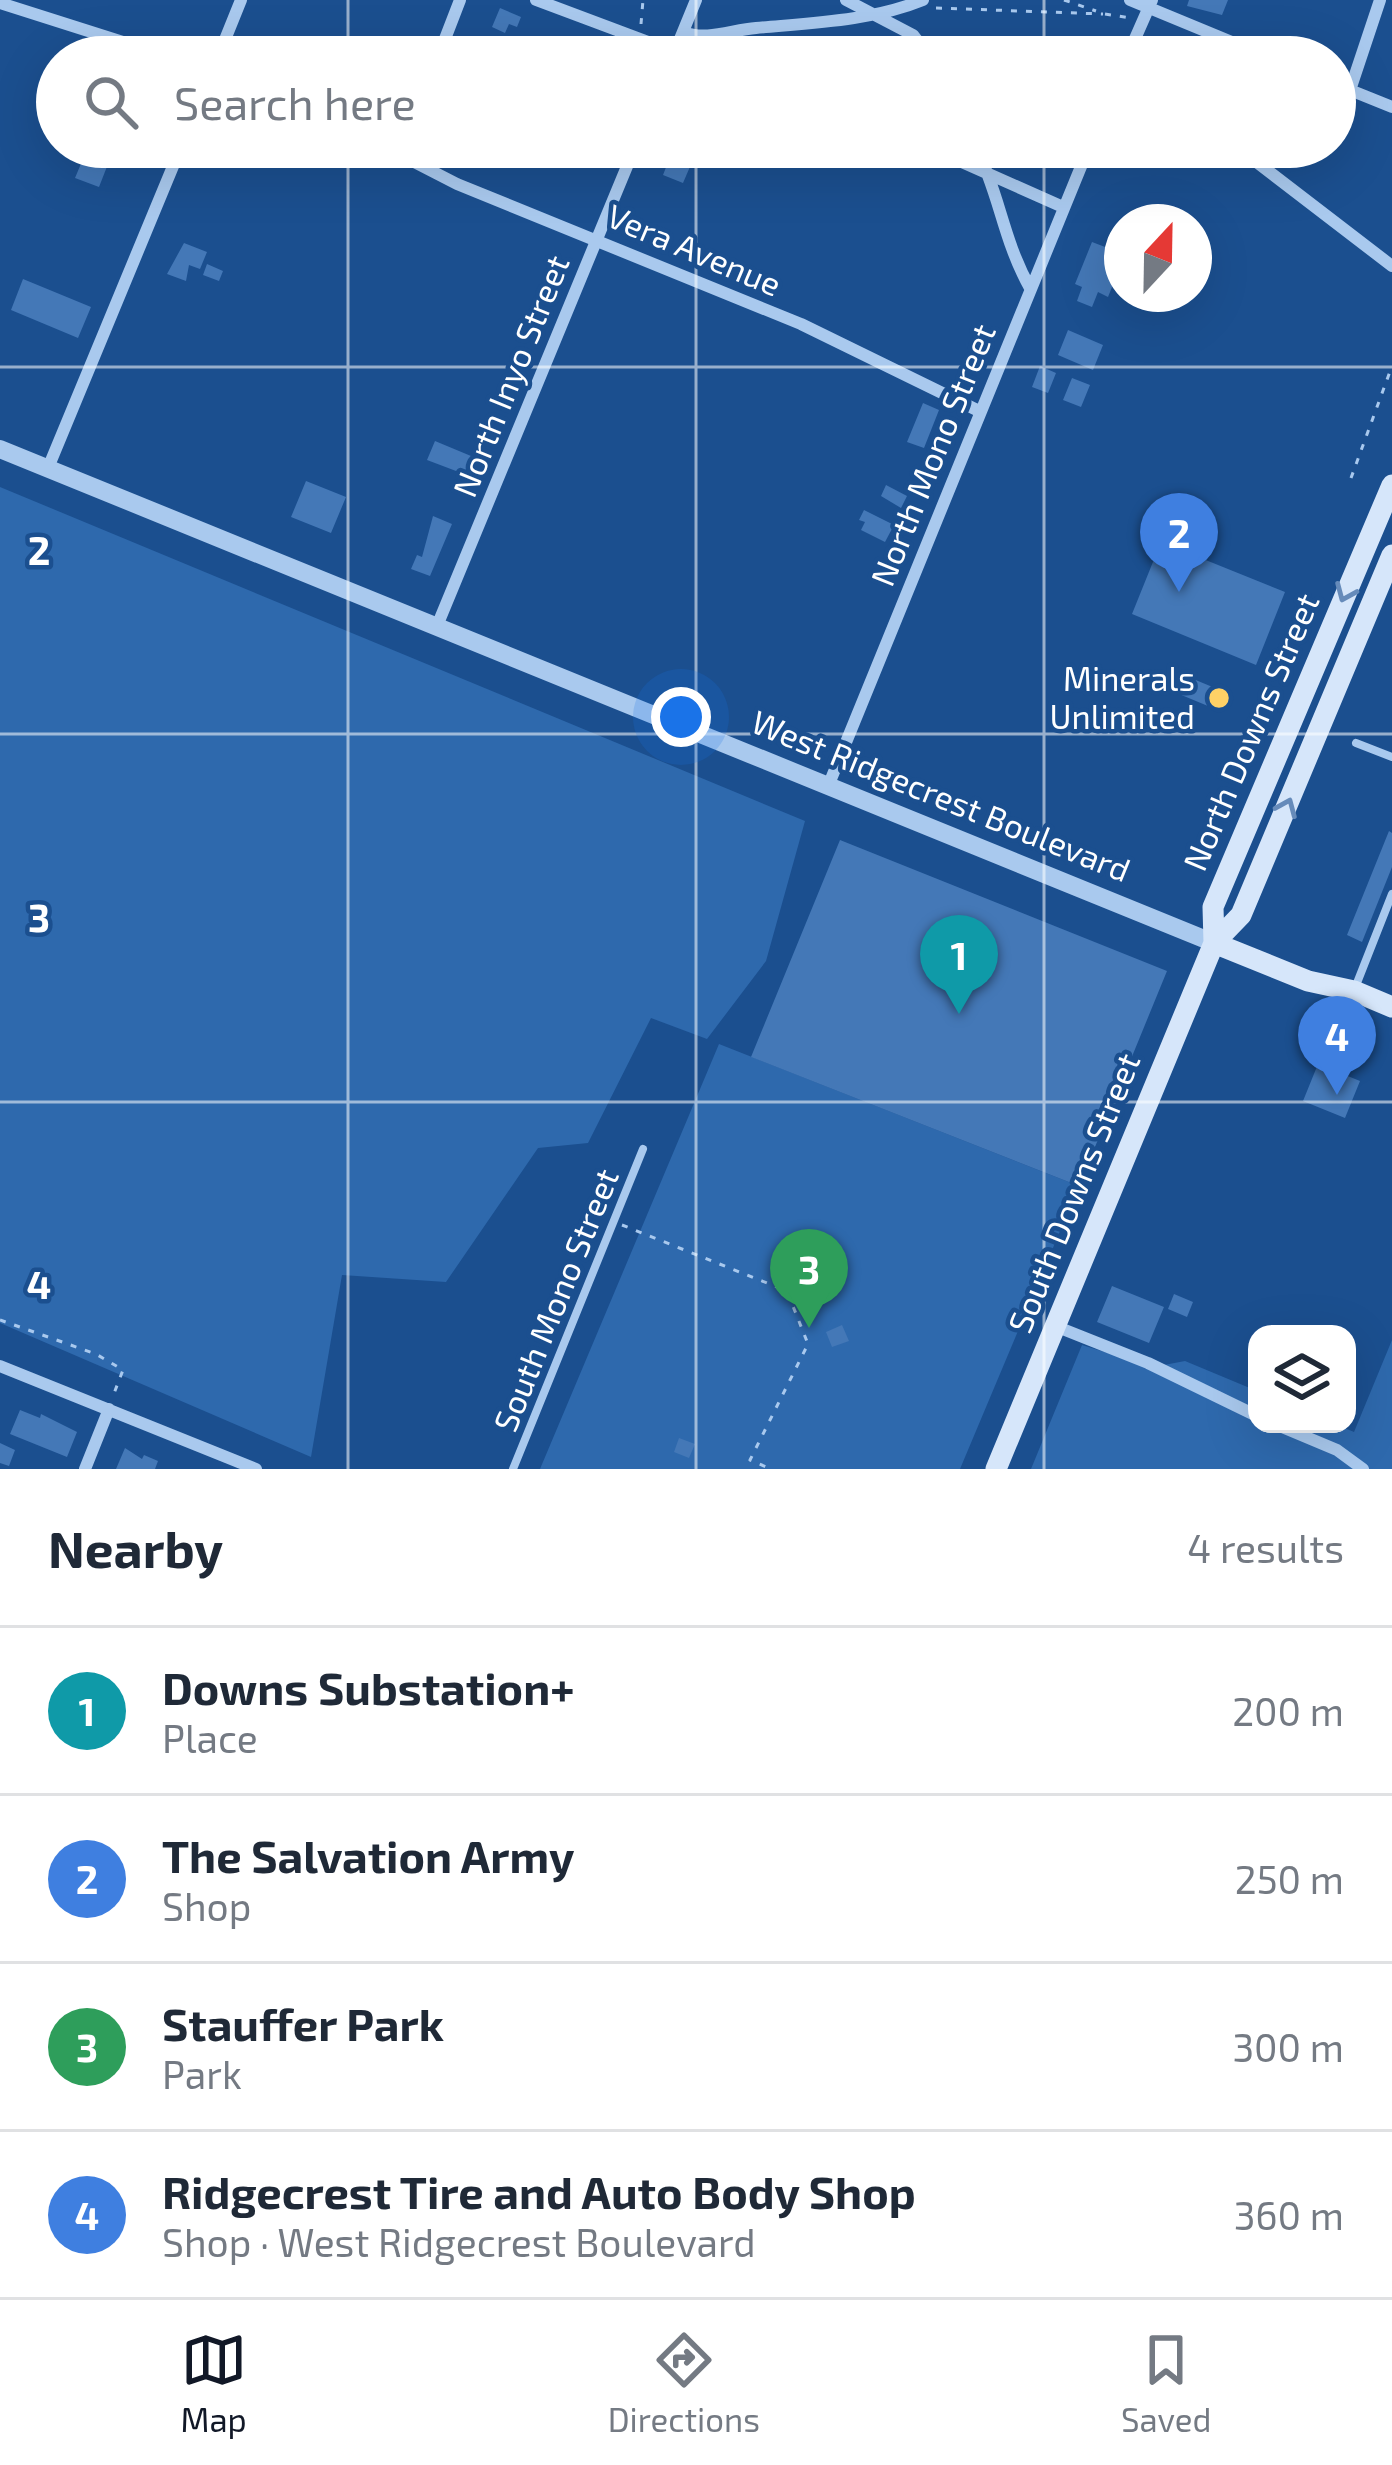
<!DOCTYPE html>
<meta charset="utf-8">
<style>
:root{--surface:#fff;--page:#f6f6f7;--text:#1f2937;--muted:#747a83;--line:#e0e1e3;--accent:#111827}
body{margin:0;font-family:"Exo 2",sans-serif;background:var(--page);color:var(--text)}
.controls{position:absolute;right:36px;bottom:36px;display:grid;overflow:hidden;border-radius:24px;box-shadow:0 12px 48px #0002}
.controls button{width:108px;height:108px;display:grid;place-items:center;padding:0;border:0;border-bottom:3px solid var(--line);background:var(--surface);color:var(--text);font:60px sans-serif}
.compass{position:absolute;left:1104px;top:204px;width:108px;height:108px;border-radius:50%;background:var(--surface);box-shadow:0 12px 48px #0002;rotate:22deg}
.you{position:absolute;left:681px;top:717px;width:42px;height:42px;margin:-30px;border:9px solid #fff;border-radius:50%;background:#1a73e8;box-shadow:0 0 0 18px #1a73e833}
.badge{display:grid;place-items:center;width:78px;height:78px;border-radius:50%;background:var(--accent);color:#fff;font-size:39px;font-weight:700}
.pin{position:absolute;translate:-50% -99px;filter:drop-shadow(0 3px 6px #0008)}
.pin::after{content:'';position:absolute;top:63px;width:42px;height:36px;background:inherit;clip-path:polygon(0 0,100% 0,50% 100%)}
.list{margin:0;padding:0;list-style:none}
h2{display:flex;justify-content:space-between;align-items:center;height:156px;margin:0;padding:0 48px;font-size:51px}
h2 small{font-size:39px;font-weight:400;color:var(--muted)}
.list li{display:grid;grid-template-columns:78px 1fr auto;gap:36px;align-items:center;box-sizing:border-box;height:168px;padding:0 48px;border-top:3px solid var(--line)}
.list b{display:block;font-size:45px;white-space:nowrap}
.list p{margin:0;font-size:39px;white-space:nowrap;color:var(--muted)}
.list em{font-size:39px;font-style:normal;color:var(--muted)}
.icon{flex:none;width:66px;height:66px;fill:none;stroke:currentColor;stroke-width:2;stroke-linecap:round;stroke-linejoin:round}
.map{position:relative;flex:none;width:1392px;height:1469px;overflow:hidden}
.search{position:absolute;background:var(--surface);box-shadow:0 12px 48px #0002;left:36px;right:36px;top:36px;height:132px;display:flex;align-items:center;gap:30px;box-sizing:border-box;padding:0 42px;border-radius:66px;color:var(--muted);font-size:45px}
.sheet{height:828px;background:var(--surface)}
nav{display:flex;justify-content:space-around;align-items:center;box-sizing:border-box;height:168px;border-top:3px solid var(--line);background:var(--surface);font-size:33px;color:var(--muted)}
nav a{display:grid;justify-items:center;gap:6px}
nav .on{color:var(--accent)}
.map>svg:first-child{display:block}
.green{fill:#2e69ad}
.building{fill:#4478b7}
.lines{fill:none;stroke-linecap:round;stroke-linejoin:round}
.path{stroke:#a9c9ee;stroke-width:3;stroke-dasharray:6 9;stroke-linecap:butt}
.service{stroke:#a9c9ee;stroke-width:8}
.minor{stroke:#a9c9ee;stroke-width:12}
.tertiary{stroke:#a9c9ee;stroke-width:18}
.secondary{stroke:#d6e6fa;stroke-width:21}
.oneway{stroke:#668bba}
.grid{fill:none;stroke:#fff;stroke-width:3;stroke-opacity:0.55}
.poi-dot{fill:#ffd166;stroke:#1b4f8f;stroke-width:4.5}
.labels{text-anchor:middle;stroke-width:9;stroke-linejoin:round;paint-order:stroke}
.street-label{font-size:33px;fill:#fff;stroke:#1b4f8f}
.poi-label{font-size:33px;fill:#fff;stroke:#1b4f8f;text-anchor:end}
.grid-label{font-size:39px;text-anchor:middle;font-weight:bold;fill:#fff;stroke:#1b4f8f;stroke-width:9;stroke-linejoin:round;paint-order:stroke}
</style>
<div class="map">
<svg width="1392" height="1469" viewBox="0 0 1392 1469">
<rect width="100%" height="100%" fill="#1b4f8f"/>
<path class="green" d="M0,487L805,821L766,961L707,1039L651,1018L588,1143L538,1148L446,1282L342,1275L311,1457L0,1323Z
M719,1044L1079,1186L960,1469H540Z
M1392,1340V1469H1031L1082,1345L1137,1362L1164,1365L1185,1361L1257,1391V1424H1335L1354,1432Z"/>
<path class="building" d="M1189,0H1228L1222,15L1187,6Z
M500,8L521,17L517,27L509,24L505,33L492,27Z
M819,38L834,44L828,57H811Z
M674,147L698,148L683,183L663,175Z
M85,154L108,164L99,187L75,178Z
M1092,242L1113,250L1106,267L1118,272L1108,297L1098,292L1092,307L1077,301L1082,287L1075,284Z
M184,243L207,252L200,269L189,265L186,281L167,274Z
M207,264L223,271L219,281L203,275Z
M23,279L91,307L78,338L11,310Z
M1068,330L1103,345L1093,370L1058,355Z
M1040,366L1056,373L1048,393L1032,387Z
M1072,378L1090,385L1081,407L1063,400Z
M923,403L939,410L924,448L907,442Z
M435,441L471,456L464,474L427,460Z
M306,481L346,497L331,533L291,517Z
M886,485L907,496L901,508L881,496Z
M864,510L894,525L885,542L861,530L865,522L859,520Z
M433,516L452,524L430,576L411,569L417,555L422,557Z
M1161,542L1285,592L1256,665L1132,614Z
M1186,676L1227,693L1220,711L1179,694Z
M1389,831L1392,833V867L1362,942L1347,935Z
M840,840L1167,971L1079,1186L751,1057Z
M1318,1064L1360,1081L1345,1118L1303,1101Z
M1112,1286L1164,1307L1149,1343L1097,1322Z
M1174,1294L1193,1302L1187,1317L1168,1309Z
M842,1325L849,1341L832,1347L826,1332Z
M20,1410L40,1418L41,1414L77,1432L67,1457L10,1434Z
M679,1438L695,1444L689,1458L674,1452Z
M0,1443L15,1450L9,1466L0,1463Z
M125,1448L142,1459L144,1455L158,1461L155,1469H116Z"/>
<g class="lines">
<path class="path" d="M1064,0L1096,11
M936,8L1103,14
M1105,14L1131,18
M641,24L643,0
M720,147L737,155L744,147
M1351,478L1392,366
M622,1225L787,1291L808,1344L750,1460L771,1469
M0,1320L96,1354L123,1370L113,1396"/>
<path class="service" d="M1356,743L1392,757
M1355,988L1392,894
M513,1469L643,1149"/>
<path class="minor" d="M536,0L675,52
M846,0L913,35L930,57
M1130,0L1268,57
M0,3L170,57
M683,32C707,41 731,30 756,28C811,23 872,21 923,0
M673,56L696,0
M218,57L241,0
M438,57L460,0
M1127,57L1152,0
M1335,84L1392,107
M1335,95L1350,90L1380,0
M385,147L457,184L801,324L979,411
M928,147L1063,207
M976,147C1000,195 1003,240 1030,288
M1237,147L1392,266
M48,468L181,147
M437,626L635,147
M829,784L1089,147
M1055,1326L1148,1363L1257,1416
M0,1366L256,1469
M1275,1424L1337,1450L1363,1469
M85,1469L109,1409"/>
<path class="tertiary" d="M0,449L1214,943"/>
<path class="secondary" d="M1214,943L1213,907L1392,485
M1214,943L1308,981L1354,991L1392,1007
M996,1469L1214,943L1241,915L1392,555"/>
</g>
<defs><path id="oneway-chevron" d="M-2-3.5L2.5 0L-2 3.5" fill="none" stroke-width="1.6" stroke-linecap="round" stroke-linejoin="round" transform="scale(3)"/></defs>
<g class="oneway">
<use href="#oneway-chevron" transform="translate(1345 593) rotate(113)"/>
<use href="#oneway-chevron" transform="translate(1287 807) rotate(-67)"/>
</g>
<path class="grid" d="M348,0V57M696,0V57M1044,0V57M348,147V1469M696,147V1469M1044,147V1469M0,367H1392M0,734H1392M0,1102H1392"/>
<circle class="poi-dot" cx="1219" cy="698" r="12"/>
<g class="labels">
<g class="street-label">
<text transform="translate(694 250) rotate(23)" y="12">Vera Avenue</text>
<text transform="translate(511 376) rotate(-68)" y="12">North Inyo Street</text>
<text transform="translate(933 455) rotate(-68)" y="12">North Mono Street</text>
<text transform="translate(1251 732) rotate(-67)" y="12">North Downs Street</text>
<text transform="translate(941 796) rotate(22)" y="12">West Ridgecrest Boulevard</text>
<text transform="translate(1074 1193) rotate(-68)" y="12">South Downs Street</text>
<text transform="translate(556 1300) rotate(-68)" y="12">South Mono Street</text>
</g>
<g class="poi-label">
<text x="1195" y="691">Minerals<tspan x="1195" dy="38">Unlimited</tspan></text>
</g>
</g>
<g class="grid-label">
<text x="39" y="565">2</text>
<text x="39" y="932">3</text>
<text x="39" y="1299">4</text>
</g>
</svg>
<div class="controls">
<button><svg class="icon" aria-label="layers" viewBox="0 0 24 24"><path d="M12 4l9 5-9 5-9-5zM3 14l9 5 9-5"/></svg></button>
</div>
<svg class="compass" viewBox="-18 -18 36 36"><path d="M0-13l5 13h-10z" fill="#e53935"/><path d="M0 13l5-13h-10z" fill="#747a83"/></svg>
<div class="you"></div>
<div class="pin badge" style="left:959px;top:1014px;background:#0f9aa8">1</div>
<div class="pin badge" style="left:1179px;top:592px;background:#3f7fe0">2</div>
<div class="pin badge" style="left:809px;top:1328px;background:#2e9e5b">3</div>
<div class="pin badge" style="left:1337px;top:1095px;background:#3f7fe0">4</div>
<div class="search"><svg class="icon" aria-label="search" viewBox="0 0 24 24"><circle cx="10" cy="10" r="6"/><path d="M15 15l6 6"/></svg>Search here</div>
</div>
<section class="sheet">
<h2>Nearby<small>4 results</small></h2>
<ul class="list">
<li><span class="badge" style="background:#0f9aa8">1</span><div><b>Downs Substation+</b><p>Place</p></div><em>200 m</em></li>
<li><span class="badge" style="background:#3f7fe0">2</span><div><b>The Salvation Army</b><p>Shop</p></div><em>250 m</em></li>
<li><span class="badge" style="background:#2e9e5b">3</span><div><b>Stauffer Park</b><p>Park</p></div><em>300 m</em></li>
<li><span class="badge" style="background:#3f7fe0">4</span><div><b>Ridgecrest Tire and Auto Body Shop</b><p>Shop · West Ridgecrest Boulevard</p></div><em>360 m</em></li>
</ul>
</section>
<nav>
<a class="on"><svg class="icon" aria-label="map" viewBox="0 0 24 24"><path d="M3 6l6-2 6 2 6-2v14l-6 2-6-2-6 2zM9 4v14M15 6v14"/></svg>Map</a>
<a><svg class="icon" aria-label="directions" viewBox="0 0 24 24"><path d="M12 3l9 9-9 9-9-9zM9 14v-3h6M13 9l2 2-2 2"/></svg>Directions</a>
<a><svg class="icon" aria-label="saved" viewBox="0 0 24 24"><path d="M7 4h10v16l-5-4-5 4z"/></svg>Saved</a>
</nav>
